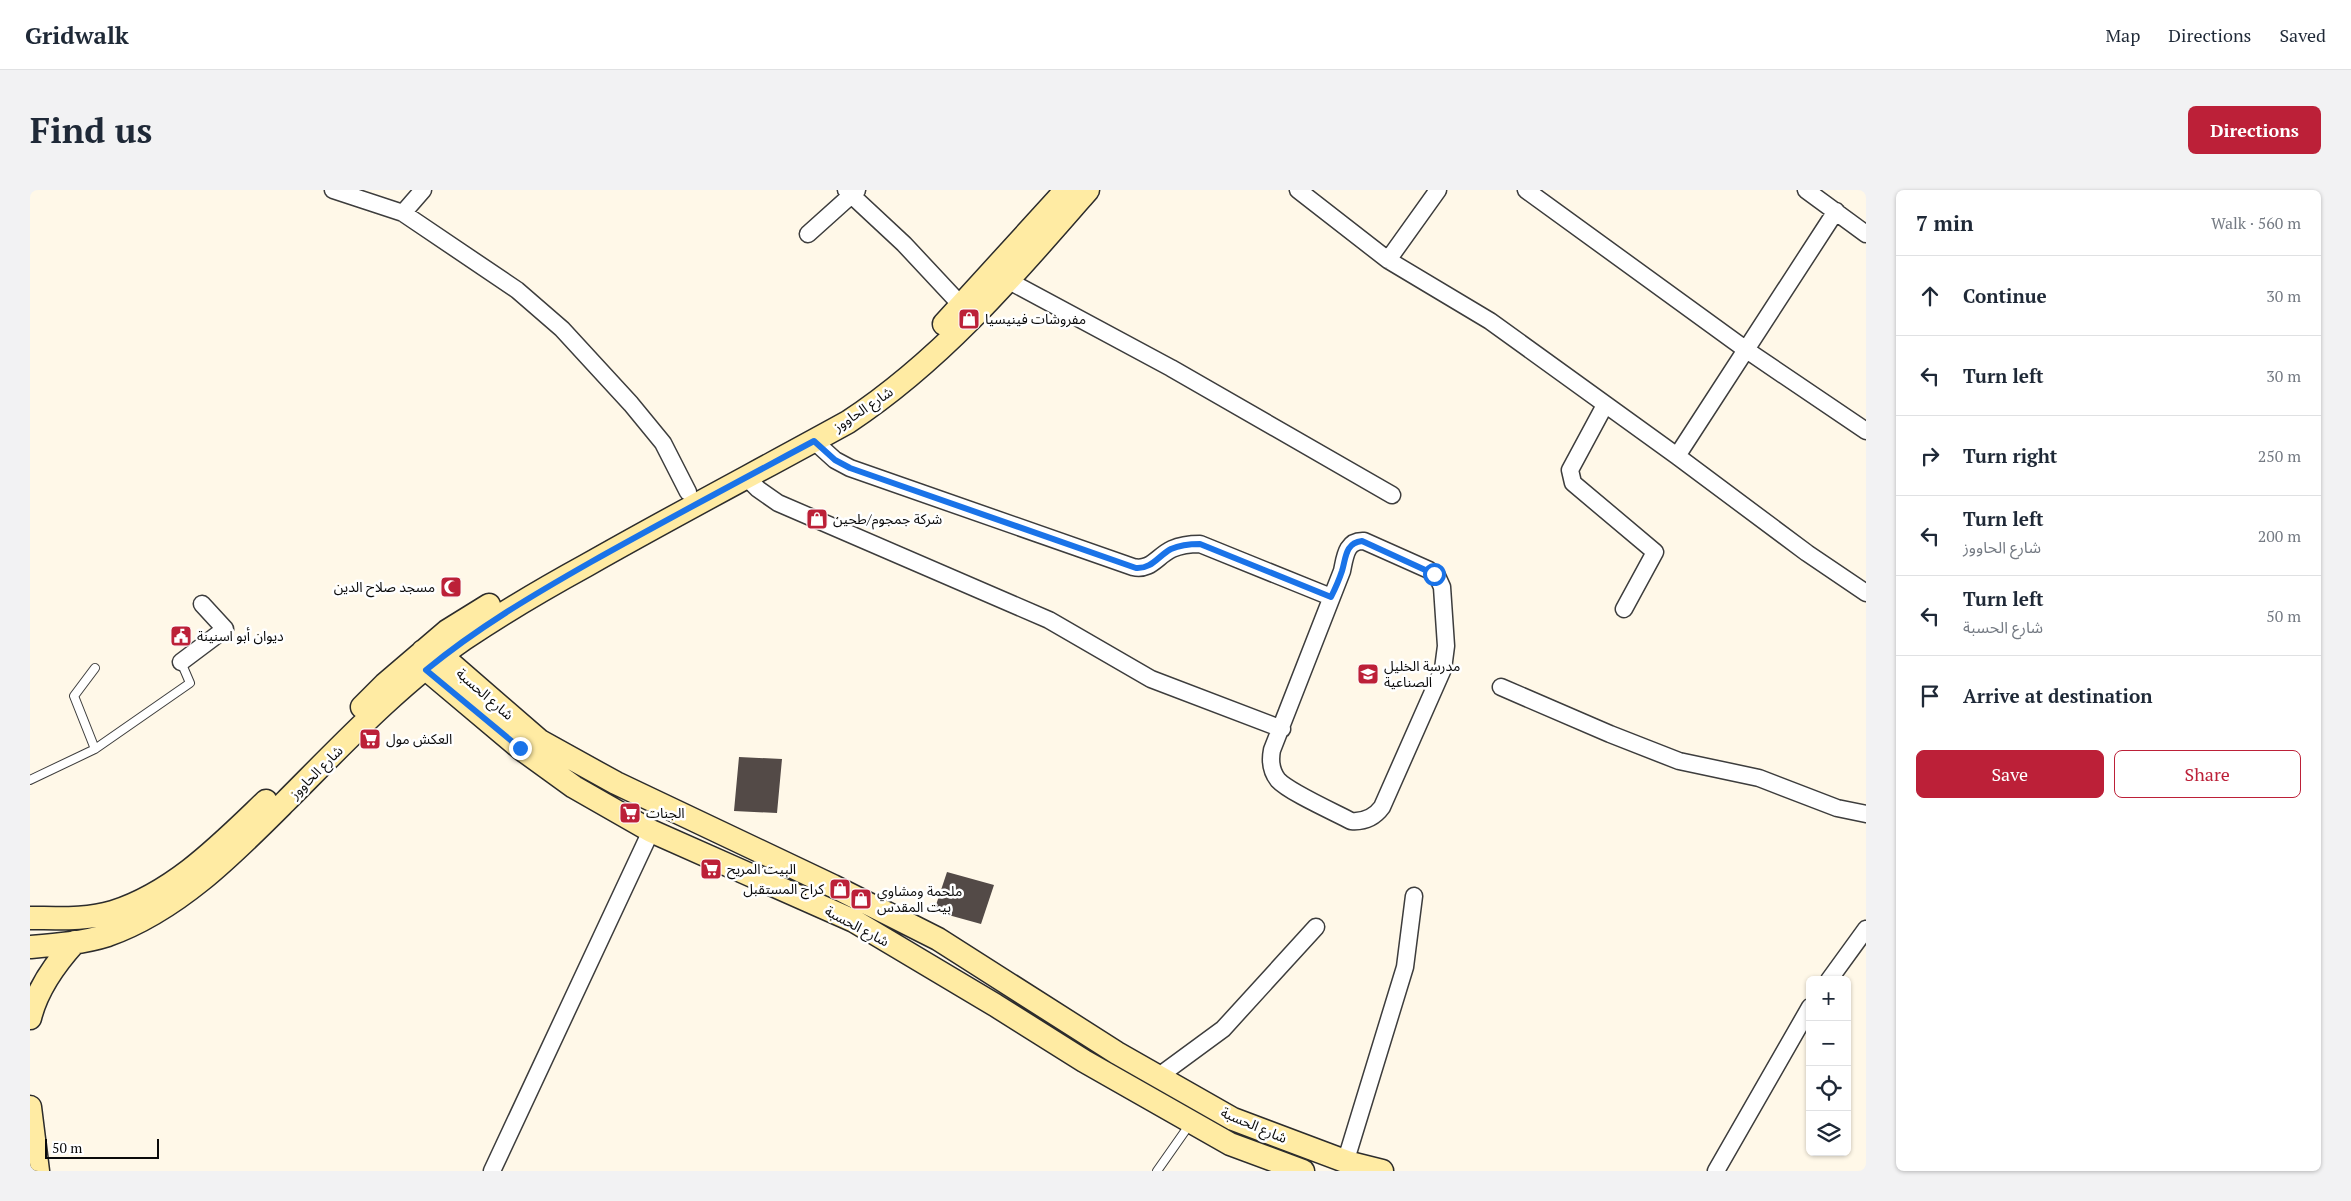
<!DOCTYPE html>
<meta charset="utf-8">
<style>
:root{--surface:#fff;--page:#f2f2f3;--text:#1f2937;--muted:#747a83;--line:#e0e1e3;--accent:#bc2038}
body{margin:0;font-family:"PT Serif","Noto Sans Arabic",serif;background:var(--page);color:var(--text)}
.controls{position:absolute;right:15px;bottom:15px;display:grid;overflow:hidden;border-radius:8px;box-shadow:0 1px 4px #0004}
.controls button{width:45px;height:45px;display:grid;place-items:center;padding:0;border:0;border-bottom:1px solid var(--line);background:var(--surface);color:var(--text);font:25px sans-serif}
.scale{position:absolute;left:15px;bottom:12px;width:114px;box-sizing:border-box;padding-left:5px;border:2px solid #0a0a0a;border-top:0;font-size:14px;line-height:18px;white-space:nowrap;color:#0a0a0a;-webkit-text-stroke:4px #fff;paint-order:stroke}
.stop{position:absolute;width:15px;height:15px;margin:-11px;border:4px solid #1a73e8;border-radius:50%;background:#fff}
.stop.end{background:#1a73e8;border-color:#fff;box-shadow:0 1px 5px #0008}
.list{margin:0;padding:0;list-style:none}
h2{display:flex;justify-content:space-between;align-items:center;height:65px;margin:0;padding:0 20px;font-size:21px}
h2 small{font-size:16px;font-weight:400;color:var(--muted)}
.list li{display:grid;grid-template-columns:32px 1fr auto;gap:15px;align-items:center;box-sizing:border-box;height:80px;padding:0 20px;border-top:1px solid var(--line)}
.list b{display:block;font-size:19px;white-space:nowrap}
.list p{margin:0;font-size:16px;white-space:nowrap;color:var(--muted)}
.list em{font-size:16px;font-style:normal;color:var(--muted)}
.actions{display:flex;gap:10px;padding:15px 20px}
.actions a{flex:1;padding:11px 0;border:1px solid var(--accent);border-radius:8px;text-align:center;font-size:18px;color:var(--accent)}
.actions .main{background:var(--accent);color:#fff}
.icon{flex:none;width:28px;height:28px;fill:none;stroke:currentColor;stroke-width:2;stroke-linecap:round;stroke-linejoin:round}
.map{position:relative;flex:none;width:1836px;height:981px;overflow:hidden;border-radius:8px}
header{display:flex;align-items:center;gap:30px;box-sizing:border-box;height:70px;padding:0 25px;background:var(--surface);border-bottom:1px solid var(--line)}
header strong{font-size:24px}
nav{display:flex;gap:28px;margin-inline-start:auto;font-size:18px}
.intro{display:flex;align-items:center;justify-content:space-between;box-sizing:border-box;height:120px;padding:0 30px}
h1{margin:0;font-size:35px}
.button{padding:12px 22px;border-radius:8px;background:var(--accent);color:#fff;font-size:18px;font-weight:700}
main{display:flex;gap:30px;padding:0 30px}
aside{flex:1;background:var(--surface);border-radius:8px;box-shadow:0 1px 4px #0004}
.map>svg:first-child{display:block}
.building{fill:#534a47}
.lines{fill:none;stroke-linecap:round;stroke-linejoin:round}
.service-casing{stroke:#3d3d3d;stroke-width:10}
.minor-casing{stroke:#3d3d3d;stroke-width:19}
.secondary-casing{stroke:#2c2c2c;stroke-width:25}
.service{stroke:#fff;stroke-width:8}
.minor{stroke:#fff;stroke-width:16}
.secondary{stroke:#ffeba3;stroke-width:22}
.route{stroke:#1a73e8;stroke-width:6}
.labels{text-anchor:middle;stroke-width:5;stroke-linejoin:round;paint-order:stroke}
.poi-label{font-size:14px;fill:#0a0a0a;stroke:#fff;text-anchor:start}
.street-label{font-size:14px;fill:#0a0a0a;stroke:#fff}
</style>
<header>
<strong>Gridwalk</strong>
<nav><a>Map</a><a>Directions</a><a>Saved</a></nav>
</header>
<div class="intro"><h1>Find us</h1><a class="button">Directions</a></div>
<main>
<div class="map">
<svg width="1836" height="981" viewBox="0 0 1836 981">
<rect width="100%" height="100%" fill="#fff8e8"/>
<path class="building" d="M709,567L752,569L747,623L704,621Z
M917,682L964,695L951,734L904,721Z"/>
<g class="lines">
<g class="service-casing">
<path id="service" d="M65,559L44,506L65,478
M0,590L65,559L160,493L151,472
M1127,981L1160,934"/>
</g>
<g class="minor-casing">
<path id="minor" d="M303,0L373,23L487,100L532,139L601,214L633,253L658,302
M816,0L874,54L931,115
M1268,0L1358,70L1460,131L1647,266L1777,363L1836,403
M1496,0L1715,159L1836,241
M1776,0L1836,44
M373,23L393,0
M778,44L827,0
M1358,70L1408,0
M979,91L1141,178L1362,305
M1575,215L1540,280L1543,293L1625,362L1594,419
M784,251L805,270L820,278L1103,377C1121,381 1127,366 1142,359C1151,355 1160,354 1170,354L1301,407
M1647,266L1806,21
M716,287L728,299L748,313L1019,430L1121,489L1252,539
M1334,351L1399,380L1407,386L1412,397L1416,456L1413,479L1352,617C1344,628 1334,632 1321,631C1304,622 1259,602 1248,590C1241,581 1240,570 1242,560L1312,381C1315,367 1316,350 1334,351Z
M151,472L195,439L172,414
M1471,497L1580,544L1649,571L1729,588L1807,618L1836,624
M1799,790L1836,739
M1129,886L1193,839L1286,737
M1313,971L1319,960L1375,777L1384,706
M462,981L621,641
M1686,981L1780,817"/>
</g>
<g class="secondary-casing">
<path id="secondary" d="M914,134L1036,0
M332,517L355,494L417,441L459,415
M0,728C27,728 57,730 83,722C145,702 191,654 236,611
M0,757C26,755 53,753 78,745C148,720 203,664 255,612C311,556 368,495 434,449C474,422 515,398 557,375C643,326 731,280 818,232C911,171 985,84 1058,0
M0,828C7,799 25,774 45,752
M0,917L8,981
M1273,981L1200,954L1054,871L965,815L824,731L621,641L544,597L490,558L396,479L393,461L412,466L510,551L586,593L803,696L908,749L1087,863L1203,929L1320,973L1352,981"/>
</g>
<use href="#service" class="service"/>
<use href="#minor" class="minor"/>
<use href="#secondary" class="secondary"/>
</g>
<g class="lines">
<path class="route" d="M490,558L396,480C447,438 503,405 561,372C634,331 709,291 784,251L805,270L820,278L1106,378C1122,379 1128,366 1141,359C1150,355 1160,354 1170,354L1301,407C1305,399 1309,390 1312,381C1316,368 1315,353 1332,351L1404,384"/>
</g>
<defs>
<g id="shop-square" transform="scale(1.125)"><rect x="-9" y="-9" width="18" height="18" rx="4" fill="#bc2038" stroke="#fff"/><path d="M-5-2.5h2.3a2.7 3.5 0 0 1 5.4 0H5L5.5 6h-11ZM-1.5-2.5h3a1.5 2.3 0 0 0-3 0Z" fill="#fff"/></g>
<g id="mosque-square" transform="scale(1.125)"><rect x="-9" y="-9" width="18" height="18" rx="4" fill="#bc2038" stroke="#fff"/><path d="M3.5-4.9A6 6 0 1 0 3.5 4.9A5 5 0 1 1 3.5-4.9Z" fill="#fff"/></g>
<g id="civic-square" transform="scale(1.125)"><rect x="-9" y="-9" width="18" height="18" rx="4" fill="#bc2038" stroke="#fff"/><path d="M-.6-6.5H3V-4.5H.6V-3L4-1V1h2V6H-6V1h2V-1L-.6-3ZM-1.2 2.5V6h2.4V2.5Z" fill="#fff"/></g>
<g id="school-square" transform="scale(1.125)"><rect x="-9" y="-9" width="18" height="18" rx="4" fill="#bc2038" stroke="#fff"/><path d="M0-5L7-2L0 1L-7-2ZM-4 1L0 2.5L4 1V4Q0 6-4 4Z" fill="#fff"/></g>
<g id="supermarket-square" transform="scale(1.125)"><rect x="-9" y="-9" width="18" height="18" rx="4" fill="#bc2038" stroke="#fff"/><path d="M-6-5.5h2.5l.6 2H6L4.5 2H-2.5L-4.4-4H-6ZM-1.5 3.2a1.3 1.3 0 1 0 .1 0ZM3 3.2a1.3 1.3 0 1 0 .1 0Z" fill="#fff"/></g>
</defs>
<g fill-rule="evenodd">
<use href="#shop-square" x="939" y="129"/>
<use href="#shop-square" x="787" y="329"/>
<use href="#mosque-square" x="421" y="397"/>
<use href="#civic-square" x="151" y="446"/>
<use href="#school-square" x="1338" y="484"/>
<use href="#supermarket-square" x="340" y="549"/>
<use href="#supermarket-square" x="600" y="623"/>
<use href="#supermarket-square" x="681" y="679"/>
<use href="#shop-square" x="810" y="699"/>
<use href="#shop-square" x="831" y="709"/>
</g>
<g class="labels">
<g class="poi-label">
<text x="955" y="134">مفروشات فينيسيا</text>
<text x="803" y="334">شركة جمجوم/طحين</text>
<text x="405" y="402" text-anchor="end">مسجد صلاح الدين</text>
<text x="167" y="451">ديوان أبو اسنينة</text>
<text x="1354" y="481">مدرسة الخليل<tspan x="1354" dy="16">الصناعية</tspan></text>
<text x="356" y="554">العكش مول</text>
<text x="616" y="628">الجنات</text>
<text x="697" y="684">البيت المريح</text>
<text x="794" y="704" text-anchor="end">كراج المستقبل</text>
<text x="847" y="706">ملحمة ومشاوي<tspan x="847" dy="16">بيت المقدس</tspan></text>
</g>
<g class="street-label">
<text transform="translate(833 219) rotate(-34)" y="5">شارع الحاووز</text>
<text transform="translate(455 504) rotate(41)" y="5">شارع الحسبة</text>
<text transform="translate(286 582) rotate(-45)" y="5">شارع الحاووز</text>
<text transform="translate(827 736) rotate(28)" y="5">شارع الحسبة</text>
<text transform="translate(1224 935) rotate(23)" y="5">شارع الحسبة</text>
</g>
</g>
</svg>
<div class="controls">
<button>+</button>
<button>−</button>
<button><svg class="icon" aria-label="locate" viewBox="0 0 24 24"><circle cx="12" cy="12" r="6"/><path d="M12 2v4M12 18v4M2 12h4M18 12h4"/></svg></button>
<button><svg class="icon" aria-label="layers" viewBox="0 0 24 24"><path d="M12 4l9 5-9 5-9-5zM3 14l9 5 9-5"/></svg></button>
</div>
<div class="scale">50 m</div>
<div class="stop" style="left:1404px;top:384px"></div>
<div class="stop end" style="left:490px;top:558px"></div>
</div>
<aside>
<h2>7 min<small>Walk · 560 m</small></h2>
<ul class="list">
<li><svg class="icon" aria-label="ahead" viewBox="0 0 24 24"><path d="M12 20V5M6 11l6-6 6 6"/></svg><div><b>Continue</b></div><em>30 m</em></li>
<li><svg class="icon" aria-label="left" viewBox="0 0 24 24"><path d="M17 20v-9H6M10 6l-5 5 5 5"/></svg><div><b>Turn left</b></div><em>30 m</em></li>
<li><svg class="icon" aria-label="right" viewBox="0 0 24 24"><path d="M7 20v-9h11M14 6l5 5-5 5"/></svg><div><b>Turn right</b></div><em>250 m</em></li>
<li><svg class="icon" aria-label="left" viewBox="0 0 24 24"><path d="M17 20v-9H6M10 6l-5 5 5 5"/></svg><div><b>Turn left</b><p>شارع الحاووز</p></div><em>200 m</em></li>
<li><svg class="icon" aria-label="left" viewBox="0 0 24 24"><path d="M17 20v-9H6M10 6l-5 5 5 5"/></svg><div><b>Turn left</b><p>شارع الحسبة</p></div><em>50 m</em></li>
<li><svg class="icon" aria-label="arrive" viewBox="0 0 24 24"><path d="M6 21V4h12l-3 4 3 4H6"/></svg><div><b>Arrive at destination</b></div></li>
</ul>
<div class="actions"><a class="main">Save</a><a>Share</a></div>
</aside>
</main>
